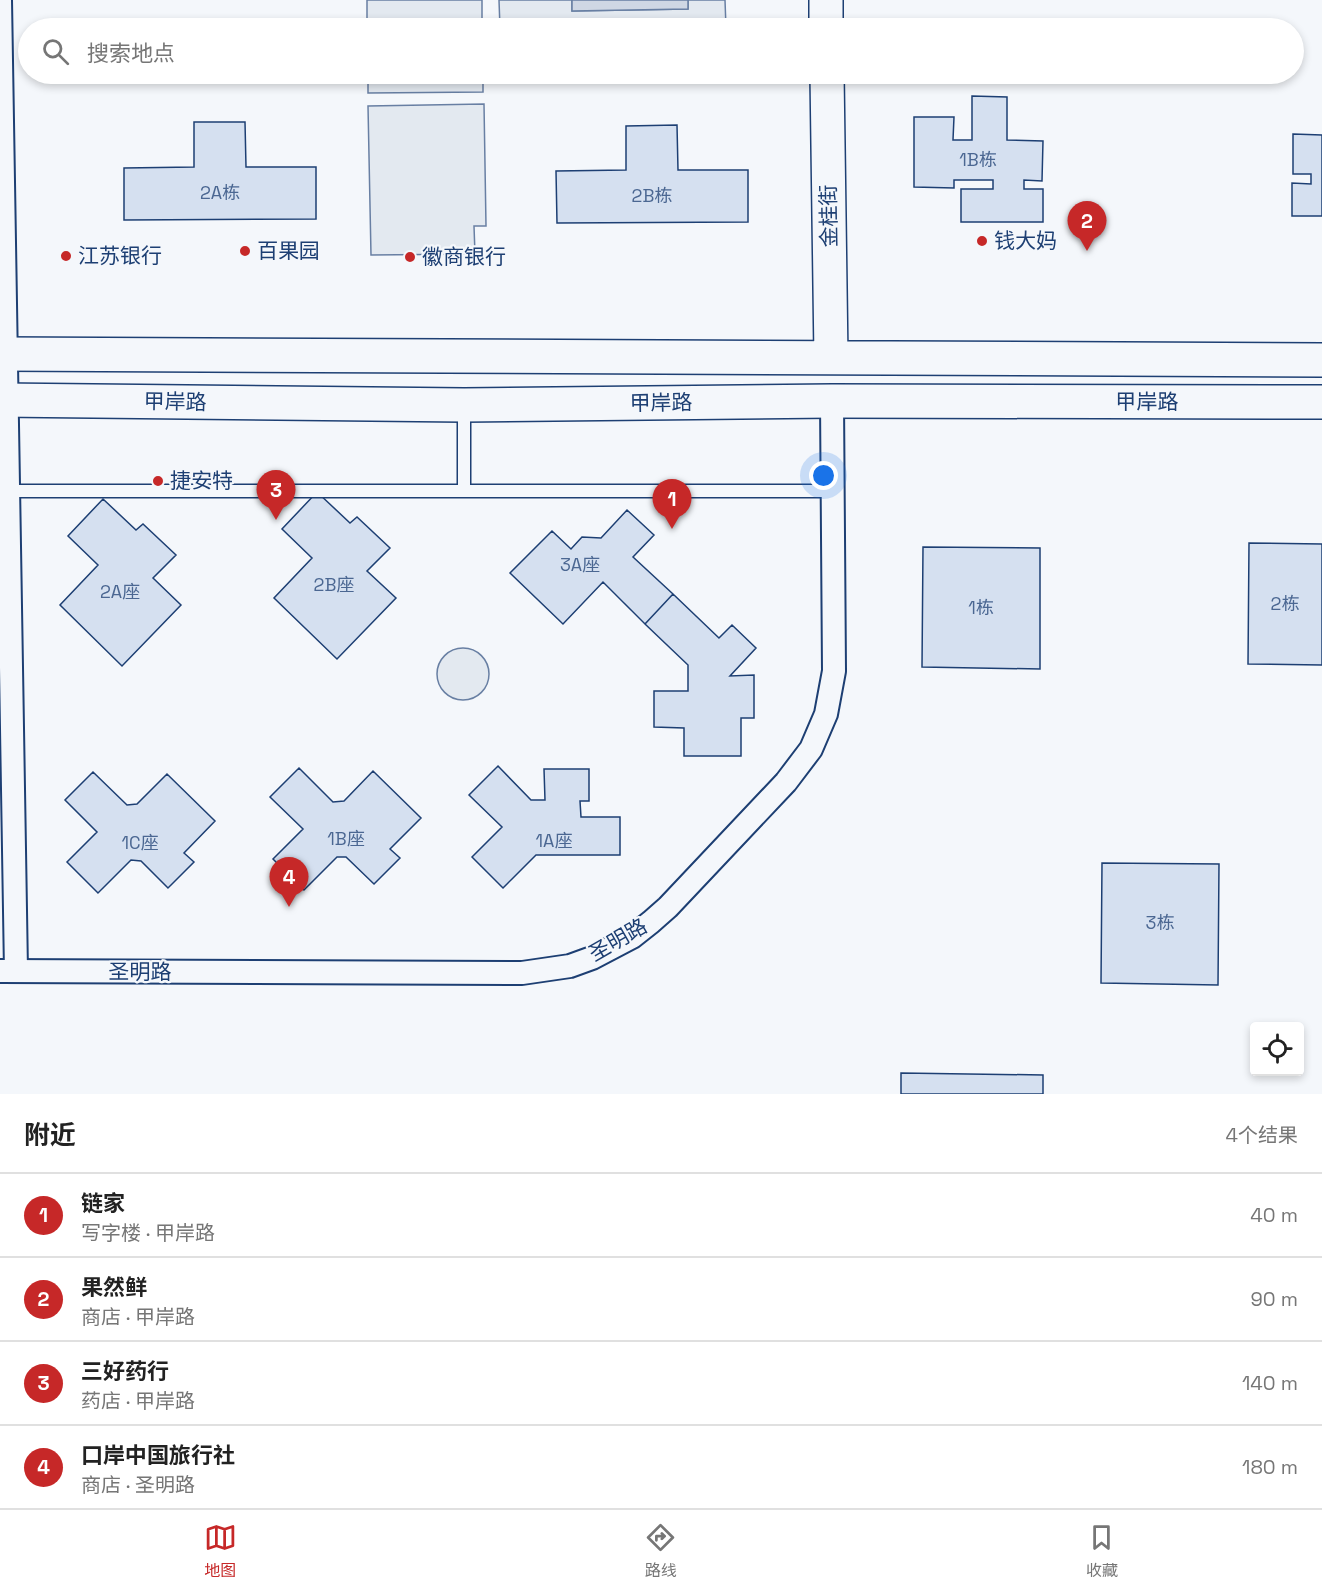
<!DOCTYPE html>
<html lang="zh">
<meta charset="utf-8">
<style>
:root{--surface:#fff;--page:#f6f6f6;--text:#222;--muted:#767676;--line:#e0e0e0;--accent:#c62828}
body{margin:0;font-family:"Space Grotesk","Noto Sans SC",sans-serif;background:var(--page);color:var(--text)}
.controls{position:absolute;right:18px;bottom:18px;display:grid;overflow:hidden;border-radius:6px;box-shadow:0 3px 9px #0003}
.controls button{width:54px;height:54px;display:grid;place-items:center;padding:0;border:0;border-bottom:2px solid var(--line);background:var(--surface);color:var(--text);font:30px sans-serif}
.you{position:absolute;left:824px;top:476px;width:21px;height:21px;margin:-15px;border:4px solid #fff;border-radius:50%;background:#1a73e8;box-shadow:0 0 0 9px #1a73e833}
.badge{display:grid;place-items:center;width:39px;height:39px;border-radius:50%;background:var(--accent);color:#fff;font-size:20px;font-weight:700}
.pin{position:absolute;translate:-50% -50px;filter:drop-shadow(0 2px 3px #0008)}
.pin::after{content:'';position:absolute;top:32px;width:21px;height:18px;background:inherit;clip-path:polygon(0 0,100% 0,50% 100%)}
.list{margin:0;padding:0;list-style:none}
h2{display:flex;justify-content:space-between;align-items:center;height:78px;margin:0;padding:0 24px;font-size:26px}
h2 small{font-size:20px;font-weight:400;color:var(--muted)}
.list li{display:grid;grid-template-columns:39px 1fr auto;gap:18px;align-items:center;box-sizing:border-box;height:84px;padding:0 24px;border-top:2px solid var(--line)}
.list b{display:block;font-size:22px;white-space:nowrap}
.list p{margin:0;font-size:20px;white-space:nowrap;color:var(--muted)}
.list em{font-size:20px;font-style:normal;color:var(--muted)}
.icon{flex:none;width:33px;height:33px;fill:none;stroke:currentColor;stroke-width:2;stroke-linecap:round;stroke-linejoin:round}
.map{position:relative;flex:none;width:1322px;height:1094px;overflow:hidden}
.search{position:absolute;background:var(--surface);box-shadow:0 3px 9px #0003;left:18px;right:18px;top:18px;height:66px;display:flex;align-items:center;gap:15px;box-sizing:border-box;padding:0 21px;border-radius:33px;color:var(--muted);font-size:22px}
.sheet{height:414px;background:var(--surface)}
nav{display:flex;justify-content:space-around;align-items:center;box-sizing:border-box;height:84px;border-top:2px solid var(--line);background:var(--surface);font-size:16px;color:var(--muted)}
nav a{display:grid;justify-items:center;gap:3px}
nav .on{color:var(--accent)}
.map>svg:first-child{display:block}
.green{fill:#e3e9f0;stroke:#687fa3;stroke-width:1.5}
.water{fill:#cfd7e4;stroke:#687fa3;stroke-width:1.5}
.building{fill:#d5e0f0;stroke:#1d3f73;stroke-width:1.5}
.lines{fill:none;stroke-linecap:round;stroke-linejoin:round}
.lane-casing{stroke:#1d3f73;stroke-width:15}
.street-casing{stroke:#1d3f73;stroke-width:26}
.secondary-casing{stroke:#1d3f73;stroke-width:36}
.lane{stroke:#f4f7fb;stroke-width:12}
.street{stroke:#f4f7fb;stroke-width:22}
.secondary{stroke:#f4f7fb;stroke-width:33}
.poi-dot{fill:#c62828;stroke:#f4f7fb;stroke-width:2}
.labels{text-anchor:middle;stroke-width:4.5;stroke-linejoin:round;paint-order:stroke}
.number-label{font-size:18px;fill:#4b6792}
.street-label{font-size:21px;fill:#1d3f73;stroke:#f4f7fb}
.poi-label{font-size:21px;fill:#1d3f73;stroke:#f4f7fb;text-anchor:start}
</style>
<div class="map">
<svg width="1322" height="1094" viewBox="0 0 1322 1094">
<rect width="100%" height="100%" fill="#f4f7fb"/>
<path class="green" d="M367,0H482V28H367Z
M499,0H572V11L688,9V0H725L726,28H500Z
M368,74H483V92L368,93Z
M501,74H727V80L501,83Z
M484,104L486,226H474L475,254L371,255L368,106Z
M437 674a26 26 0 1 1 52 0a26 26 0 1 1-52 0Z"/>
<path class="water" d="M572,0H688V9L572,11Z"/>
<path class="building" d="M972,96L1007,97V140L1043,141L1042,181L1024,180V189H1043V222H961V189H993V180H954V188L914,187V117H954L953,140H972Z
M194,122H245L246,167H316V219L124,220V168L194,167Z
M677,125L678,170H748V222L557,223L556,171L626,170V126Z
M1293,134L1322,135V216H1292V183L1311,184V174H1293Z
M317,492L350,523L357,517L390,548L367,571L396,598L337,659L274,598L312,558L282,529Z
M103,499L136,530L143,524L176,555L153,578L181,605L122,666L60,605L98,565L68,536Z
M627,510L654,535L633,557L673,594L645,624L603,582L563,624L510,573L552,531L571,549L582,537L601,538Z
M1249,543L1322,544V665L1248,664Z
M923,547L1040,548V669L922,667Z
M673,594L719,638L732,625L756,648L730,676L754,675V718H741V756H684V728L654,727V691H688V665L645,624Z
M498,766L531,800H545L544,769H589V801H580L581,817H620V855H536L503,888L472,857L502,827L469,795Z
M299,768L333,802L344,801L373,771L421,818L390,849L400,858L374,884L346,857H337L304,890L273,859L303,829L270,797Z
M93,772L127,805L137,804L167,774L215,821L184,853L194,862L168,888L141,861L131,860L98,893L67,862L97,832L65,800Z
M1102,863L1219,864L1218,985L1101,983Z
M901,1073L1043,1075V1094H901Z"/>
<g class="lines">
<g class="lane-casing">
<path id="lane" d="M8,491H834
M464,491V405"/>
</g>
<g class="street-casing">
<path id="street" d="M0,0L16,971
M0,971L522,973L570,966L592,958L632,937L651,922L668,907L786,782L811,749L826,714L834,671L832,401"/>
</g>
<g class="secondary-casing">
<path id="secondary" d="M826,0V28
M827,74L831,358
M0,354L1322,360
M0,400L464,405L832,401L1322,402"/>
</g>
<use href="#lane" class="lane"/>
<use href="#street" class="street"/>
<use href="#secondary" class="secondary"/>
</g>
<g class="poi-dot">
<circle cx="982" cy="241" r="6"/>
<circle cx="245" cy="251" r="6"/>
<circle cx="66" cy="256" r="6"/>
<circle cx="410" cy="257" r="6"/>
<circle cx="158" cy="481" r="6"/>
</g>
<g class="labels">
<g class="number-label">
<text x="978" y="166">1B栋</text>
<text x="220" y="199">2A栋</text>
<text x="652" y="202">2B栋</text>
<text x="580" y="571">3A座</text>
<text x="334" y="591">2B座</text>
<text x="120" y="598">2A座</text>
<text x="1285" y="610">2栋</text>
<text x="981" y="614">1栋</text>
<text x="346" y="845">1B座</text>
<text x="554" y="847">1A座</text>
<text x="140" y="849">1C座</text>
<text x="1160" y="929">3栋</text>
</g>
<g class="street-label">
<text transform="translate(829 216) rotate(-91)" y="7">金桂街</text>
<text transform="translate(175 402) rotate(1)" y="7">甲岸路</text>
<text x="1147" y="409">甲岸路</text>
<text transform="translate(661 403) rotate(-1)" y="7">甲岸路</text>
<text transform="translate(618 940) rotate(-30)" y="7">圣明路</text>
<text x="140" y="979">圣明路</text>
</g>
<g class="poi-label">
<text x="994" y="248">钱大妈</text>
<text x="257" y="258">百果园</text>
<text x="78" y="263">江苏银行</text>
<text x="422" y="264">徽商银行</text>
<text x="170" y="488">捷安特</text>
</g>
</g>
</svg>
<div class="controls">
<button><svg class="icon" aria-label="locate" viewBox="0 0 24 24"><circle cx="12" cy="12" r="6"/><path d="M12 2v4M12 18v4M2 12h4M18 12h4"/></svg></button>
</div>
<div class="you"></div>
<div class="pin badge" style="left:672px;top:529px">1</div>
<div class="pin badge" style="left:1087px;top:251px">2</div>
<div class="pin badge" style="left:276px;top:520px">3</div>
<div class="pin badge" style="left:289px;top:907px">4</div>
<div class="search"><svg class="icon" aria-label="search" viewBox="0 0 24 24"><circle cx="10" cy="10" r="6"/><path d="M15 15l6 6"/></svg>搜索地点</div>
</div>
<section class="sheet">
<h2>附近<small>4个结果</small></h2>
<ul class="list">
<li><span class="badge">1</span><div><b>链家</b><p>写字楼 · 甲岸路</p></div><em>40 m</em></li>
<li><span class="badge">2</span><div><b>果然鲜</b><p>商店 · 甲岸路</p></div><em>90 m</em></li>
<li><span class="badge">3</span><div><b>三好药行</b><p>药店 · 甲岸路</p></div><em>140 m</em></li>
<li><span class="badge">4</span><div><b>口岸中国旅行社</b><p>商店 · 圣明路</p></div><em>180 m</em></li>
</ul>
</section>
<nav>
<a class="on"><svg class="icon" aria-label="map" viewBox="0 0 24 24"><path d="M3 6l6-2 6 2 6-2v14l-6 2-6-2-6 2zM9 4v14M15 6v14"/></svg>地图</a>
<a><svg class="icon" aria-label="directions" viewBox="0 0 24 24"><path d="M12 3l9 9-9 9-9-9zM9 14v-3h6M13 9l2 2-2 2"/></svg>路线</a>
<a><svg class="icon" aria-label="saved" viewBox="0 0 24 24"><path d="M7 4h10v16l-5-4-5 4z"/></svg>收藏</a>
</nav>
